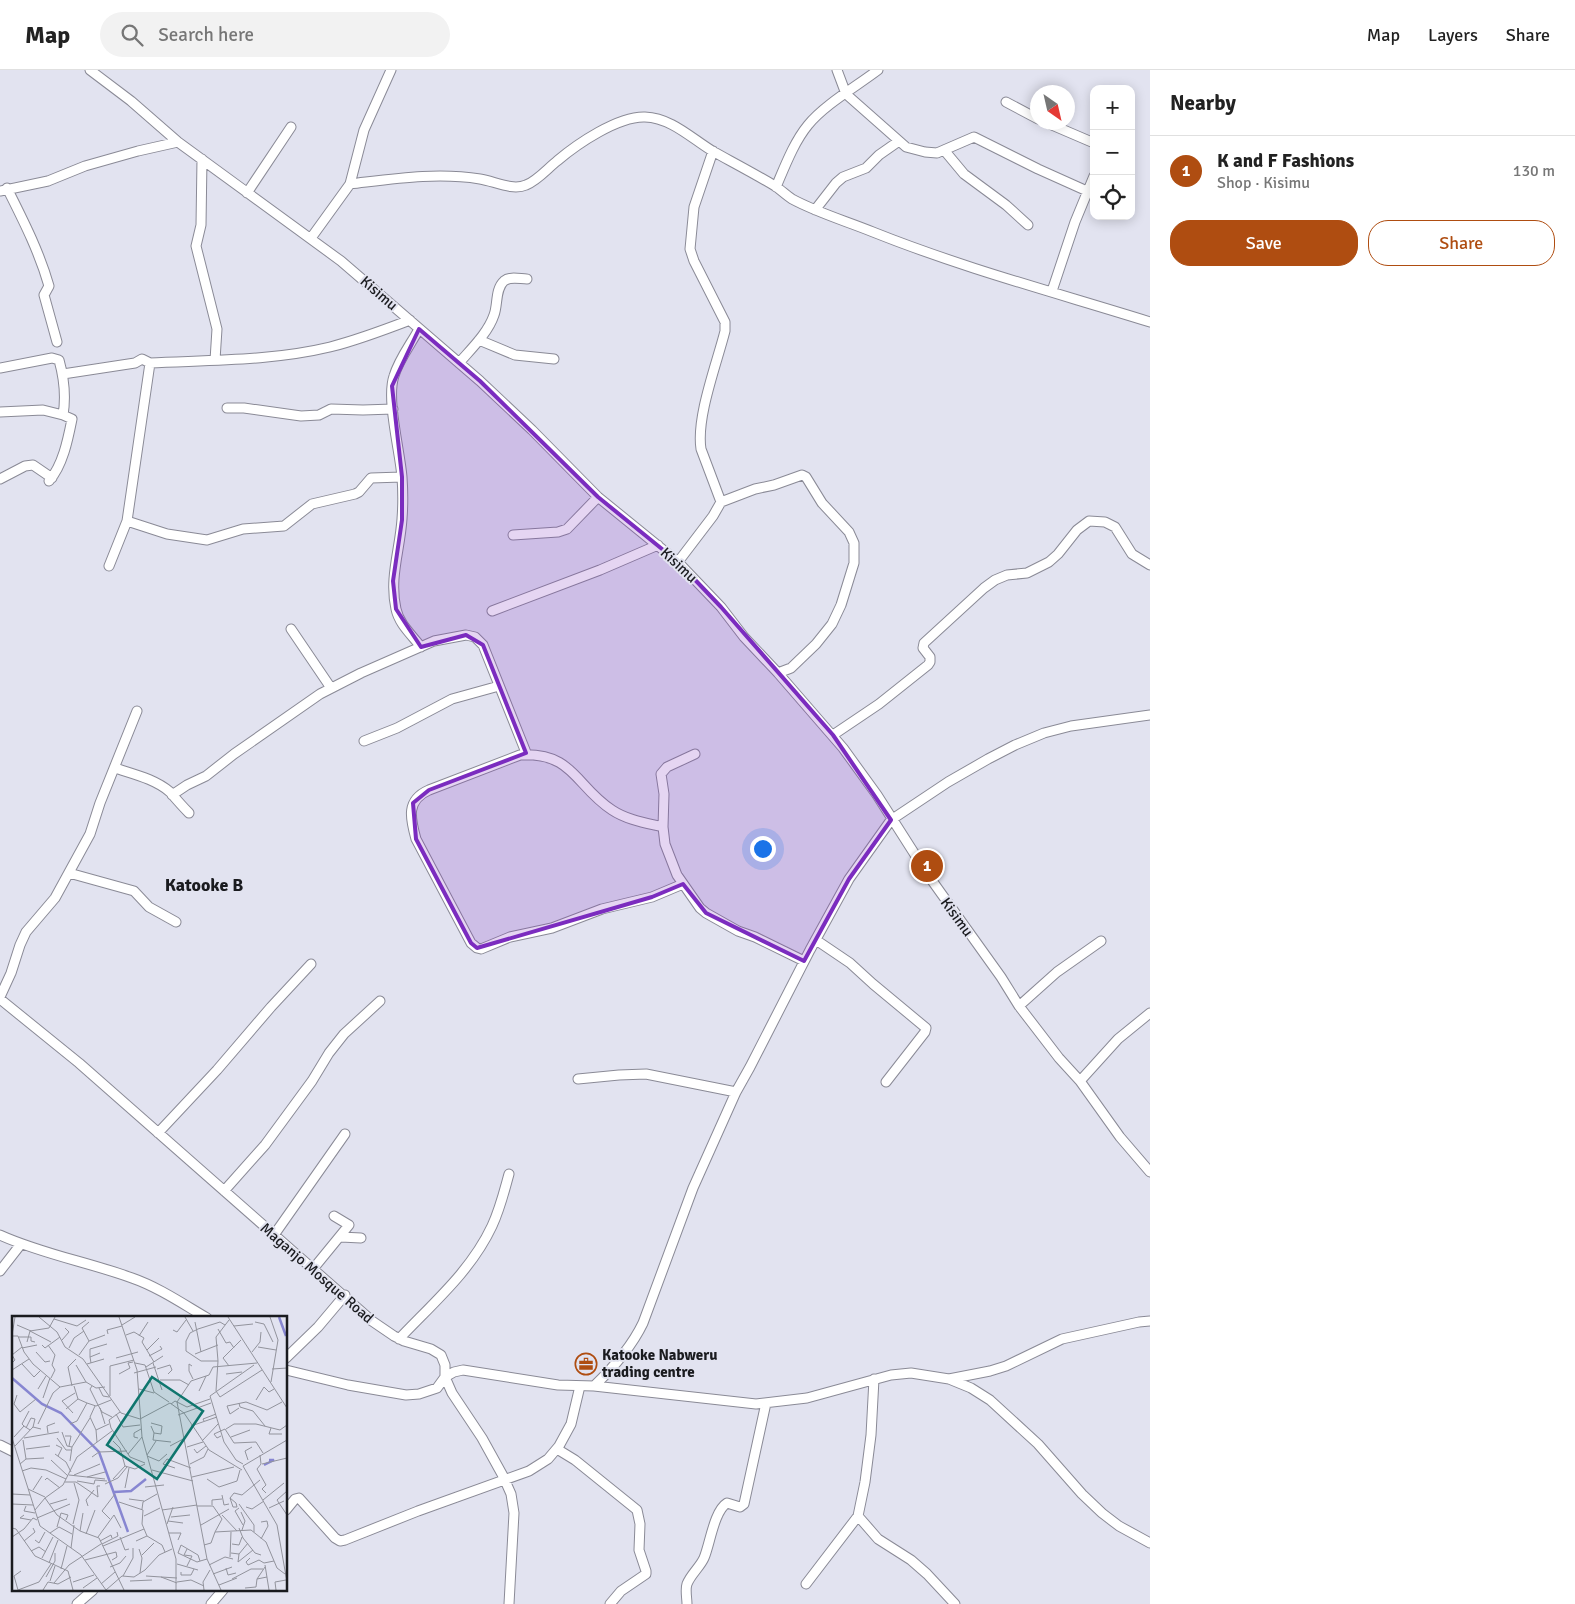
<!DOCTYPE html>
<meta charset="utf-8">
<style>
:root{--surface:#fff;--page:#f2f2f2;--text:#222;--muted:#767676;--line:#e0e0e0;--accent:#af4d11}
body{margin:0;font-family:Signika,sans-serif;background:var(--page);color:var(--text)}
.controls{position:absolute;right:15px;top:15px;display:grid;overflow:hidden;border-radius:10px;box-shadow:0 2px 12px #0003}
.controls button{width:45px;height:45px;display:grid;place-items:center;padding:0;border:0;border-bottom:1px solid var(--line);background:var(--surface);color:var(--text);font:25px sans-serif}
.compass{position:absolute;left:1030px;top:15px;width:45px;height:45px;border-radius:50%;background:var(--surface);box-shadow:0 2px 12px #0003;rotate:146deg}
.you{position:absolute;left:762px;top:778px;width:18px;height:18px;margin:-12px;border:4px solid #fff;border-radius:50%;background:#1a73e8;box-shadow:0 0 0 8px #1a73e833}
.badge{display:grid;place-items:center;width:32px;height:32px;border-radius:50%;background:var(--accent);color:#fff;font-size:16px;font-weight:700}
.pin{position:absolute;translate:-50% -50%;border:2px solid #fff;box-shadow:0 1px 5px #0006}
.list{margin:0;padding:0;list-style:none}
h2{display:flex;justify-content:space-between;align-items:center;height:65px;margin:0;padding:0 20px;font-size:21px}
h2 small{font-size:16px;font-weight:400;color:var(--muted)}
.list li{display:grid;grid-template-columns:32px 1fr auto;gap:15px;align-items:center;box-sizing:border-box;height:70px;padding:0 20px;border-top:1px solid var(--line)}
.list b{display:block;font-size:19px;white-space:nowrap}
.list p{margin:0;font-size:16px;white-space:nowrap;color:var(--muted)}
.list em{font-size:16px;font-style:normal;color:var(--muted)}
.actions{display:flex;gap:10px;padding:15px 20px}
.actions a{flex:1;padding:11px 0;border:1px solid var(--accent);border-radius:20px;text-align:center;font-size:18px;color:var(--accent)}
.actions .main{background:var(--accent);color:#fff}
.icon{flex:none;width:28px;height:28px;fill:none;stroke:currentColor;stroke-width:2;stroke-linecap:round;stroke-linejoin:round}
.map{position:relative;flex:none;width:1150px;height:1534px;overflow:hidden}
header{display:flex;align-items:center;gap:30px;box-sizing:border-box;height:70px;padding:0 25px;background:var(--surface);border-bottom:1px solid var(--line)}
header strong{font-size:24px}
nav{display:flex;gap:28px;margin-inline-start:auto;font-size:18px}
.search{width:350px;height:45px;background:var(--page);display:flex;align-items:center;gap:12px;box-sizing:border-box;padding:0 18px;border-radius:28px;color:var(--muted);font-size:19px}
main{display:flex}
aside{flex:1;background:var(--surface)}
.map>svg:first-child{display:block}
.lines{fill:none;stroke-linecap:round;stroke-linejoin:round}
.minor-casing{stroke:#8a8a96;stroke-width:11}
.minor{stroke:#fff;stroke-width:9}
.marked{fill:#7b2cbf;fill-opacity:0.2;stroke:#7b2cbf;stroke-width:4;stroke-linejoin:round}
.labels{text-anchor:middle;stroke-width:4;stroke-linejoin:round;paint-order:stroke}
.street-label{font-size:15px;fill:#1a1b1f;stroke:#e2e3f0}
.poi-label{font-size:15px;font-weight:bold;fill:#1a1b1f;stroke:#e2e3f0;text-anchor:start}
.quarter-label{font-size:18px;font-weight:bold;fill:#1a1b1f;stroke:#e2e3f0}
.inset-river{fill:none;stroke:#8786d1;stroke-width:2.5}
.inset-road{fill:none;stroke:#92939c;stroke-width:1}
.view{fill:#0f766e;fill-opacity:0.15;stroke:#0f766e;stroke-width:2.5}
.inset-edge{fill:none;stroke:#1a1b1f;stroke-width:2.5}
</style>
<header>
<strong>Map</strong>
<div class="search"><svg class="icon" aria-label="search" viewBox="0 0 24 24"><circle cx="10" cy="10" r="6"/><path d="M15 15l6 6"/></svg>Search here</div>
<nav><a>Map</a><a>Layers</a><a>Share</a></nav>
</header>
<main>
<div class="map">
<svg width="1150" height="1534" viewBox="0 0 1150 1534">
<rect width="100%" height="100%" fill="#e2e3f0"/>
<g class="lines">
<g class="minor-casing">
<path id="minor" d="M90,0L131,31L178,72L341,191L480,311L532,360L598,427L678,492L721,537L744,567L778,603L843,678L877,725L928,805L1001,907L1019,936L1059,988L1080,1011L1120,1067L1150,1102
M837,0L846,24L906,77L925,82L937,83L974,67L1038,99L1087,121
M1006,32L1038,49
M1045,52L1094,73
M944,80L964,104L1006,135L1028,155
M202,89L201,155L196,176L217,259L215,290
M350,114C393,109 436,102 480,109C494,111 512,121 526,115C537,111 548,98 557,91C577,74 618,46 645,47C672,48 692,69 714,82C734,93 755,104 775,116C781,120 786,125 792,129C818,143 846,151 873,162C963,198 1057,223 1150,252
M776,117C785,96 794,72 808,55C824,35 857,16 878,0
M7,118C23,150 39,181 49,216L44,225L57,272
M0,121L48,111L85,96L138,81L178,72
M247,123L291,57
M815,140L836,113L843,107L866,98L879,85L899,71
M311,168L350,114L364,60L391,0
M1052,221L1075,152L1094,106
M419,259C411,274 399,289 394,306C386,329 400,381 402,407C403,421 403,436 402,449C400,480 389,508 396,539C399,554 412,565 421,577
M479,270L515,285L554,289
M459,293C471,279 488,263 494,245C498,235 495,219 504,211C510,206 520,209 527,209
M0,298L52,288L59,290C64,308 66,327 63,345L72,349C68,369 63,395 49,411
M63,304L135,293L142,289L150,293
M227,338H244L301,346L319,345L331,339L363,340L393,339
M0,342L43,340L63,345
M0,409L25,396L33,395L52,408
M721,432L755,419L774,415L802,405L806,407L822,433L849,462L854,473V493L841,535L832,554L816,574L791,598L778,603
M127,451L167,464L207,470L243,459L284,456L312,434L355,424L359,422L371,408L402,407
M513,465L558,462L567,459L598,427
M678,492L713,446L721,432L701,379C696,347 717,293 725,261V252L694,191L690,179L694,137L713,81
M109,496L127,451L150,293C210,290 272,291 330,277C358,270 384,260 410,250
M492,541L600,500L658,475
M291,559L331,618
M833,665L879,634L928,595L930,592V587L923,578L924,573L984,518L995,510L1007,505L1027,503L1049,492L1058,484L1077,460L1089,451L1105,452L1115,457L1132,484L1150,495
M364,671L397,658L452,629L499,616
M695,684L667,697L661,704L664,724L663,757L665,774L677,805L700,838L706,843L738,861L755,867L804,891
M115,698C133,704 155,709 170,722C176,729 182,736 189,743
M172,725L187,715L206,706L234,684L320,624L361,603L434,571L466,565L475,567L483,575L527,685
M663,757C646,753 627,750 612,740C575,716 574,682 520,685L429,720C406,730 410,748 416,769L471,873L477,878L481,879L510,867L552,858L602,839L652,827L683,814
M69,803L134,821L149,837L176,852
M816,870L850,893L873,914L926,958L925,962L886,1012
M0,927L11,903L20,875L26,862L55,828L90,764L100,733L137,641
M0,929L79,993L372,1251L394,1266L404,1271L431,1279L441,1285L445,1295V1307L452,1323L482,1368L503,1406L511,1424L514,1443L509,1534
M1019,936L1057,902L1101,871
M578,1009L619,1005L646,1004L736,1022
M1080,1011L1118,969L1150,943
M158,1063L217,1000L271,937L311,894
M224,1121L265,1075L312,1011L329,983L344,964L380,931
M0,1165C42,1184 88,1192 132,1208C158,1217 183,1234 207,1248
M274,1165L345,1064
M341,1167L361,1168
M313,1199L349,1155L334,1146
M0,1201L21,1174
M399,1269C433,1233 471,1201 492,1156C500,1139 504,1122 509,1104
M286,1288L318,1257L345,1225
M286,1300L348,1315L406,1325L419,1324L437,1318L445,1307L454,1302L463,1300L558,1315L594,1316C614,1297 631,1278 643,1253L693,1118L736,1022L750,997L810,880L849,809L891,750L948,712L988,689L1015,675L1044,663L1071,656L1150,645
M949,1309L990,1301L1006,1296L1062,1269L1139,1252L1150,1251
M594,1316L756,1334L807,1328L891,1305L911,1303L949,1309L971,1318L990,1330L1038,1374L1082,1424L1102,1443L1119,1456L1150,1473
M0,1375L14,1382
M557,1379L575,1390L637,1440L640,1454L639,1480L646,1501V1504L621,1521L610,1534
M286,1440L295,1429L299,1428L335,1468L340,1471L345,1470L418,1441L529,1401L548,1389L559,1376L571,1354L580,1316
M858,1446L878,1469L911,1490L927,1504L955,1534
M806,1514L858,1446L865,1412L871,1365L874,1309
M77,1534L93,1520
M211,1534L223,1520
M687,1534C687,1528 685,1520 687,1514C691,1504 700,1497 704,1488C710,1474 714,1441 727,1433L740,1437L744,1434L766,1333"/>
</g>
<use href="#minor" class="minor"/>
</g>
<path class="marked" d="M419,259L480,311L598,427L678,492L721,537L833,665L891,750L849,809L804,891L706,843L683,814L652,827L477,878L471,873L416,769L413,733L429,720L526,683L483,575L466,565L421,577L396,539L393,511L402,450V407L392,316Z"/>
<defs>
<g id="office-ring" transform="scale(1.125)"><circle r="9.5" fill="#e2e3f0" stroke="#af4d11" stroke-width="1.5"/><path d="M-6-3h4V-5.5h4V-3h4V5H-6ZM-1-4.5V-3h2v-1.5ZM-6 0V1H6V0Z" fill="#af4d11"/></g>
</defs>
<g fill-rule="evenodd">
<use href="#office-ring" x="586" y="1294"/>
</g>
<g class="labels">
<g class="street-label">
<text transform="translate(379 223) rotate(41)" y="5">Kisimu</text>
<text transform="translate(679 495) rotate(43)" y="5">Kisimu</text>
<text transform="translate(957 847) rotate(54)" y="5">Kisimu</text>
<text transform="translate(317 1203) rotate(41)" y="5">Maganjo Mosque Road</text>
</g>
<g class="poi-label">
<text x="602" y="1290">Katooke Nabweru<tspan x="602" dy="17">trading centre</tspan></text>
</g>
<g class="quarter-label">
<text x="204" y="821">Katooke B</text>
</g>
</g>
<g transform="translate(12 1246)">
<rect width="275" height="275" fill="#e2e3f0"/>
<path class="inset-river" d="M267,1L274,20M0,62L30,88L49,97L87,136L116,216M252,149L262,144H257M102,176L119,175L134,163"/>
<path class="inset-road" d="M27,1L45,16L53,31L71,43L109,97L128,103L158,87L172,97L197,134L230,154M107,1L125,54L130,121L164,243V274M173,1L181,15M216,1L275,92M258,1L266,24L259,66M42,3L65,10L74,4M183,6L189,36M243,6L252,8L261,26M5,9L19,15M110,9L123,1M222,10L241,8M206,13L214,27L218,26L222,32M161,14L165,16L174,4M18,15L39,26M96,18L95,14L110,10M0,19L3,1M114,19L122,16L132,22L130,26L142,46M0,20H6L12,36L21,48L48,71L74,66L84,72L93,71M127,20L136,6M7,21H19V25L23,26M50,24L57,16L53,12M77,25L70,12L77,6M15,26L18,15L37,12L43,1M30,29L33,32L48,21M36,29L43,39L40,49L43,54L39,62M246,31L264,34M10,32L25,29M57,32L62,22L72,15M135,34L147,22M24,36L33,46L38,45M240,36L248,26L249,16M183,38L206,29M67,39L77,25L93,19M137,40L150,33L148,30M78,41V33L95,28M104,42L126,36M206,45L204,21L217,4M0,47L3,44L0,39L10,31M79,47L78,41L88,37M123,47L133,49L142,76L157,86M141,47L150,74M10,48L22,61L29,54M75,48L92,43M64,49L74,66M180,50L177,48V55L181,63M217,50L211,42L229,24M134,51L151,40M145,53L158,49L160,54L156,58M260,53L275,52M0,54L17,43M122,57L144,51M107,58L118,52L116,47L121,46M214,58L230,56M148,64H168L177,69M60,70L56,51L64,43M62,70L66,83L75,87L84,90L99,84M80,70L78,73L86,89M87,72L91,80L97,81M26,73L34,60M127,73L142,77M187,75L194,60M204,75L206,45H189L174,35V25L178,17L186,13L208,6L213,9M204,75L208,81L250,54M5,79L2,88L8,96L24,83M98,80V50L122,44M31,82L38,62M244,84L252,71L257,76L262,73M227,87L228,91L241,95L253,110M159,88L163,85L175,91L198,83M86,89L90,96L100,101M83,90L78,101L84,114M88,92L93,108M227,92L218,98L215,90L234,86L255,94L270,86M54,93L66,83M108,96L97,104L99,112L118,141L133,147M61,97L50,85L63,77M104,98L111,111L128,109M166,99L199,87M192,105L191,103L204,98M26,108L41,77L48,71M58,108L65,105L75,87M12,110L10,108L17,95M139,110L142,117L149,118L150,110L139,107M179,110L205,101M14,112L19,102L23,103L21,111M259,112L257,118H270M214,113L222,108H244L268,114L275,109M50,116L55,130L60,131L58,145M36,117L35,110L43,107M142,117L141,124L159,126M53,120H59L57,130M209,120L205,122L202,118L213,113L222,127L244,126L251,137M2,121L12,110L18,114M219,121L238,114M0,122L28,210L69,239L94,274M12,122L47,116M45,122L54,134H59M126,122L122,121V117L129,113M275,124L231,150L265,209L275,266M101,125L108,132L113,150L123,153L133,148M190,125L206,108M85,126L84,114L97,108M44,129L50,132L46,140M3,130L21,111L29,113M158,130L173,122M60,131L78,102M175,131L191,126M14,133L38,130M182,133L185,137L194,130M43,138L54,146L59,156M116,138L130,121M135,139L144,125M248,139L249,148L245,153L254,169L250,173L254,177M135,140L147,145L155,138M80,141L87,136L115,135M14,143L32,142M155,143L179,152M155,143L151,148L163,152M39,144L56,160M236,144L233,135L240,131M8,148L14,143L11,124M178,148L192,141L196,133M231,148L224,144L212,126L198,80L242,49M250,148L275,142M140,154L181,165M10,155L19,152L34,154L54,163M57,159L93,163M62,159L88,148M75,161L93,156M180,161L222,151M101,163L113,150M195,163L207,171L225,165L228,154M33,164L35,162L48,172M65,165L82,168L83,164L95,165M53,166H64L86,181L85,170H88M93,168L106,162L115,151M133,171L152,169M113,172L117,152M16,173L33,181M21,174L30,160M275,175L265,184L275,199M0,178L18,179M210,179L212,189L217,188M33,182L45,199L68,215L87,222L112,274M218,182L222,177L230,179L248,164M218,182L224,187L225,191H221ZM117,183L132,185M251,184L272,167M107,186L131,194L130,208L135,220L124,225M0,188L21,189M38,188L55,183M227,188L242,209V216M200,189V184L210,183M14,190L12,195L23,197M76,190L74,184L82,174M185,190H201L210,203L203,216M234,191L240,193L252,185M227,192L223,195L231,209M257,192L272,185M130,193L131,186L145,178M23,194L33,182L51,169L65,141L100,115M150,194L185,189M229,196L233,205L230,214M12,199L8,202L19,204M210,199L225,215M132,200L148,192M159,201L178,199M25,202L58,188M98,203L90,195L103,178M156,205L171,207M249,206L255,205L256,210L249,223M61,208L67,184L62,167M155,208L161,191M189,209L217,193M45,211L49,197L56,199L54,204M0,212L4,213L23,240L56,255L61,274M227,212L231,222L243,237L249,239M68,215L71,197M38,217L47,211L60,218M157,217H169L166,224M74,218L83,194M135,220L150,229L153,236M0,221L12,213L21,202L25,204M86,221L102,199L109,212M108,221L113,234L117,233M23,224L27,227L33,216M12,225L23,216L21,212M88,225L99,219L100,222M90,228L106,220L105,216M220,228L227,229L230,221M192,229L199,227L203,216L239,214L254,226L265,252L273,258M91,230L132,213M59,232L62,209M127,233L130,242L128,257M19,235L27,231L34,236M219,237L227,238L236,227M227,238L226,246L241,234M130,239L142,227M218,241L219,216M30,242L41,221M238,242L234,246L236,249L247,244L252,247L262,245M73,244L104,236L105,241L100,244M188,245L186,239L169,229L166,237L185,246L195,243M37,247L46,224M165,248L186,254M197,249L213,241L221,243M253,249L257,274M175,250L180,240L172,239L175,233M98,251L108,247L114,240M253,251L245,263L255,261M214,252L216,259L224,257M49,253L55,230M169,256V259H179L182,253M201,258L220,251M111,260L121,242V232M134,260L165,262M34,261L43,245V237M149,261L165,267M220,263L239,253H251M38,265L43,250M118,265L140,264M61,266L82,259M165,266L179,264L192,270M42,267L57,249L89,228M89,268L103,256M207,269L225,262M71,272L85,262M233,272L244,271L245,263M6,274L27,266L39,248M6,274L2,260L9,255M31,274L36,266L46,268L59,261M94,274L110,260L122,261L133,254L147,239L160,233M192,274L191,266L198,254M209,274L195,243L165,86L179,65L197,59L201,51L245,47M264,274L263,266L274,264"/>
<path class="view" d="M140,61L191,95L145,163L95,129Z"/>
<rect width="275" height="275" class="inset-edge"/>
</g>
</svg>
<div class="controls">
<button>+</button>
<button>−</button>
<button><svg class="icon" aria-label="locate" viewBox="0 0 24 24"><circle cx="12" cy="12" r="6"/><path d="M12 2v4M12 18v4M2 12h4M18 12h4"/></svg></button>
</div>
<svg class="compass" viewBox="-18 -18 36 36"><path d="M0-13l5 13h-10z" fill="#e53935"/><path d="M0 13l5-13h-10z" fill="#767676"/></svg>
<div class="you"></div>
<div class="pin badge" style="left:927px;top:796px">1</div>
</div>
<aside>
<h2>Nearby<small></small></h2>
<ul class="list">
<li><span class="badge">1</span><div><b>K and F Fashions</b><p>Shop · Kisimu</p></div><em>130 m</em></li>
</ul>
<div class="actions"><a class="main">Save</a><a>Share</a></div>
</aside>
</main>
